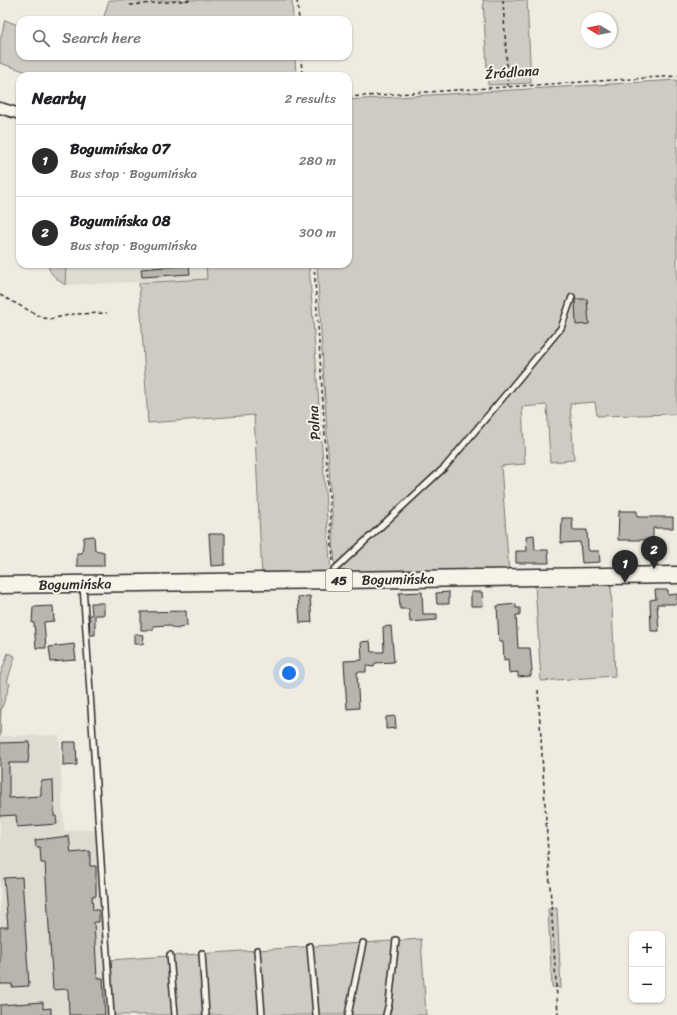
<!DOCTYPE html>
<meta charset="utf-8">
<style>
:root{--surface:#fff;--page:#f2f2f2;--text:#202124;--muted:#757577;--line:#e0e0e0;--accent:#2b2b2b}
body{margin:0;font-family:Sriracha,sans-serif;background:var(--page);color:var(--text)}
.controls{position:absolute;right:12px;bottom:12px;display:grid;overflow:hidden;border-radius:8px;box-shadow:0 1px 3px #0004}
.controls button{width:36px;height:36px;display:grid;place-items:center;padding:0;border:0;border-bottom:1px solid var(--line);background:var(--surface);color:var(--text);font:20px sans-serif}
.compass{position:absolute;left:581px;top:12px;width:36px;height:36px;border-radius:50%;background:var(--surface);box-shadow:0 1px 3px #0004;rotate:280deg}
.you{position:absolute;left:289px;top:673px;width:14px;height:14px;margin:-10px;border:3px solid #fff;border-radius:50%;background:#1a73e8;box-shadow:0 0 0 6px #1a73e833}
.badge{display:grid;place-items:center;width:26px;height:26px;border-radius:50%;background:var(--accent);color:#fff;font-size:13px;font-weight:700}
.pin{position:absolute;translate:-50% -33px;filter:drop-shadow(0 1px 2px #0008)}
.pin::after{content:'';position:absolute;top:21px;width:14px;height:12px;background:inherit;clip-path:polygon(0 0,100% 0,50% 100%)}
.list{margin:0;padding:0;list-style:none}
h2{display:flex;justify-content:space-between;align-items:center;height:52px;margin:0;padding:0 16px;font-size:17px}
h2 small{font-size:13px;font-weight:400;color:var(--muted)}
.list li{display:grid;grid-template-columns:26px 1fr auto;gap:12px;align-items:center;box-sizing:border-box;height:72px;padding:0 16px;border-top:1px solid var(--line)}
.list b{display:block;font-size:15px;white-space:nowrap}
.list p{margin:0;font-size:13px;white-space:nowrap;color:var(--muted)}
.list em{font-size:13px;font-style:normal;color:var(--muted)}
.icon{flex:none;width:22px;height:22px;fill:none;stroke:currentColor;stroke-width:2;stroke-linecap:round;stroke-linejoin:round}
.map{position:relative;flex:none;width:677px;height:1015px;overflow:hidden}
.search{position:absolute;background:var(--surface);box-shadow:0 1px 3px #0004;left:16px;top:16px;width:336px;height:44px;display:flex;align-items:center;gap:10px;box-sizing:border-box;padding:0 14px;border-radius:12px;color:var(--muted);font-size:15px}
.panel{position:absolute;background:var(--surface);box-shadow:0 1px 3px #0004;left:16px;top:72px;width:336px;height:196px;border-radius:12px}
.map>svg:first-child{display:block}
.built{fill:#dedbd1}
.green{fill:#cfcbc2;stroke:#7d7b76}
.building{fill:#b8b5ae;stroke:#2b2b2b}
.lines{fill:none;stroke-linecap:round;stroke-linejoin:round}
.lane-casing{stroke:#2b2b2b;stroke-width:8}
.street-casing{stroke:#2b2b2b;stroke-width:13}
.primary-casing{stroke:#2b2b2b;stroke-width:19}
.path{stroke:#2b2b2b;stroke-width:1.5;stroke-dasharray:4 3;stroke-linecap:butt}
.lane{stroke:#f7f3e8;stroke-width:5}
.street{stroke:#f7f3e8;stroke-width:10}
.primary{stroke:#f7f3e8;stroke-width:16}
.labels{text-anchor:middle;stroke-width:4;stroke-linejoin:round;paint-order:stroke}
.shield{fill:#f7f3e8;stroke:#686764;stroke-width:1}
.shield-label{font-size:13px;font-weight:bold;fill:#2b2b2b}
.street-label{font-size:14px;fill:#2b2b2b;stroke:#f7f3e8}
</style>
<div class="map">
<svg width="677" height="1015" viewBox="0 0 677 1015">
<rect width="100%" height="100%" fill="#efebe0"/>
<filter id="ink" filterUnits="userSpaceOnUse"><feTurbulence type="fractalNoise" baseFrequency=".025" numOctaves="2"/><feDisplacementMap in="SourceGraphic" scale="8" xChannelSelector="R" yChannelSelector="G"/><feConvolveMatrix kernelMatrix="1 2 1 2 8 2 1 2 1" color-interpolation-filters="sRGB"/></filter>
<g filter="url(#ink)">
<path class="built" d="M66,264H206L207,279L65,285Z
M59,735L64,831L97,829L108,1015H0V736Z"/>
<path class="green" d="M109,0H292L293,20H103Z
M483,0H527L531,83L488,85Z
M5,20L20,26V56H295L296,76H39L0,63V41Z
M677,80V414L597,416L595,402L570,404L574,460L550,462L547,405L522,407L525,464L501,466L509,572L338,574L335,568L317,264H348V100Z
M48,264H66L65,285C58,280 48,273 48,264Z
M206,264H309L331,576L262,577L254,415L148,423L139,283L207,279Z
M535,584L611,585L615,676L541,681Z
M8,653L15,656L7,682L10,684L1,710L0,736V676Z
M557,908L561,988L552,987L548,909Z
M421,939L426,1015H113L109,960Z"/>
<path class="building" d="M189,265L190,274L142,277L141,269Z
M575,299H587L589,324L576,325Z
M619,511H637V517H673V528H653V540H618Z
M562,518H572L573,530H587L588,548L589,551H599L600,562L582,563L580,542L561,543Z
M209,534H225V565L211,566Z
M534,535L535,550H548L549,563H516V551H527L526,536Z
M94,536L95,550L104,552V566H77V553H82L84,537Z
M655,590H668V595L677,594V604H657L659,631H651L650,600L656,599Z
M422,592L423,614H437V620L410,622L409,609H400L399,593Z
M449,592V604H437L436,593Z
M471,592H482L483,606H471Z
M310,596L312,622L300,623L298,597Z
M91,603H104V615H95V635H90L89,615H92Z
M516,604V608H520V615H516L518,648H530L532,671H531V676L518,677V672L509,673L508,659L504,660L503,642H499L497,606Z
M53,606L54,621L44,622L46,648H36L34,623H32L33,607Z
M186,611L187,626L176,629L168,625L153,626V630H141V612Z
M391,626L394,662L375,663L374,667L366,666V672H357L359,708L347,709L344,661L362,660L361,642L370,641L371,652H384L383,627Z
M134,634L144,635L143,644H134Z
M74,644L76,660L51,662L49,647Z
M395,716L396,728L386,729V717Z
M30,742L28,763H9V798L41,796V781L53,780L54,816H56L57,824L17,827L16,815L0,816V743Z
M63,742H76L77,765L63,766Z
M69,836L71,853L90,851V866H96V896H92L93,910H99V922H94L97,978H103L105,1015H69L68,989L53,990L45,863H41L40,847H36L35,840Z
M22,877L29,986L12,987V984H0V927H8L4,878Z
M43,1002V1009L51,1008V1015H0V1005Z"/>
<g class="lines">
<g class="lane-casing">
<path id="lane" d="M334,570L445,467L561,328L572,297
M83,585L111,1015
M310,946L316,1015
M257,950L262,1015
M202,953L206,1015
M170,955L175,1015
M348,1015L363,943
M386,1015L389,1003L396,940"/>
</g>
<g class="street-casing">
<path id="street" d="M0,108L20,114"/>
</g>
<g class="primary-casing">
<path id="primary" d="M0,585L677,575"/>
</g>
<path class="path" d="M297,0L299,20
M503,0L508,86
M130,5L192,0
M301,56L302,76
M348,97L677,76
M314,264L333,561
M0,295L43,318L50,319L74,314L107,313
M538,690L558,1015"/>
<use href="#lane" class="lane"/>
<use href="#street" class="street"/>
<use href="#primary" class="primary"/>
</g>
</g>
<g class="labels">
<rect class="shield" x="326" y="569" width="26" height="22" rx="3"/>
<g class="shield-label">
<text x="339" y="585">45</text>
</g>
<g class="street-label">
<text transform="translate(512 72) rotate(-4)" y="5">Źródlana</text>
<text transform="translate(314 423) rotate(-94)" y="5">Polna</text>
<text transform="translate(398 579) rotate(-1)" y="5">Bogumińska</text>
<text transform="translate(75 584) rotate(-1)" y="5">Bogumińska</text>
</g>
</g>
</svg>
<div class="controls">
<button>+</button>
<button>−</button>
</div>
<svg class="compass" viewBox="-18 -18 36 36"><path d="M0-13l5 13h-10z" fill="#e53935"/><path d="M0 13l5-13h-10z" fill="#757577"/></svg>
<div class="you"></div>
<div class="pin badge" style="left:625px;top:583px">1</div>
<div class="pin badge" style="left:654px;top:569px">2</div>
<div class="search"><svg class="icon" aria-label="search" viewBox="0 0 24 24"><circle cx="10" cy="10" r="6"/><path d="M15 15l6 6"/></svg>Search here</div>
<section class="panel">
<h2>Nearby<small>2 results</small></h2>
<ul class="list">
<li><span class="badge">1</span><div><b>Bogumińska 07</b><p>Bus stop · Bogumińska</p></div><em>280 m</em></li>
<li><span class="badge">2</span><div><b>Bogumińska 08</b><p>Bus stop · Bogumińska</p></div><em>300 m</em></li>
</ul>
</section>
</div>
